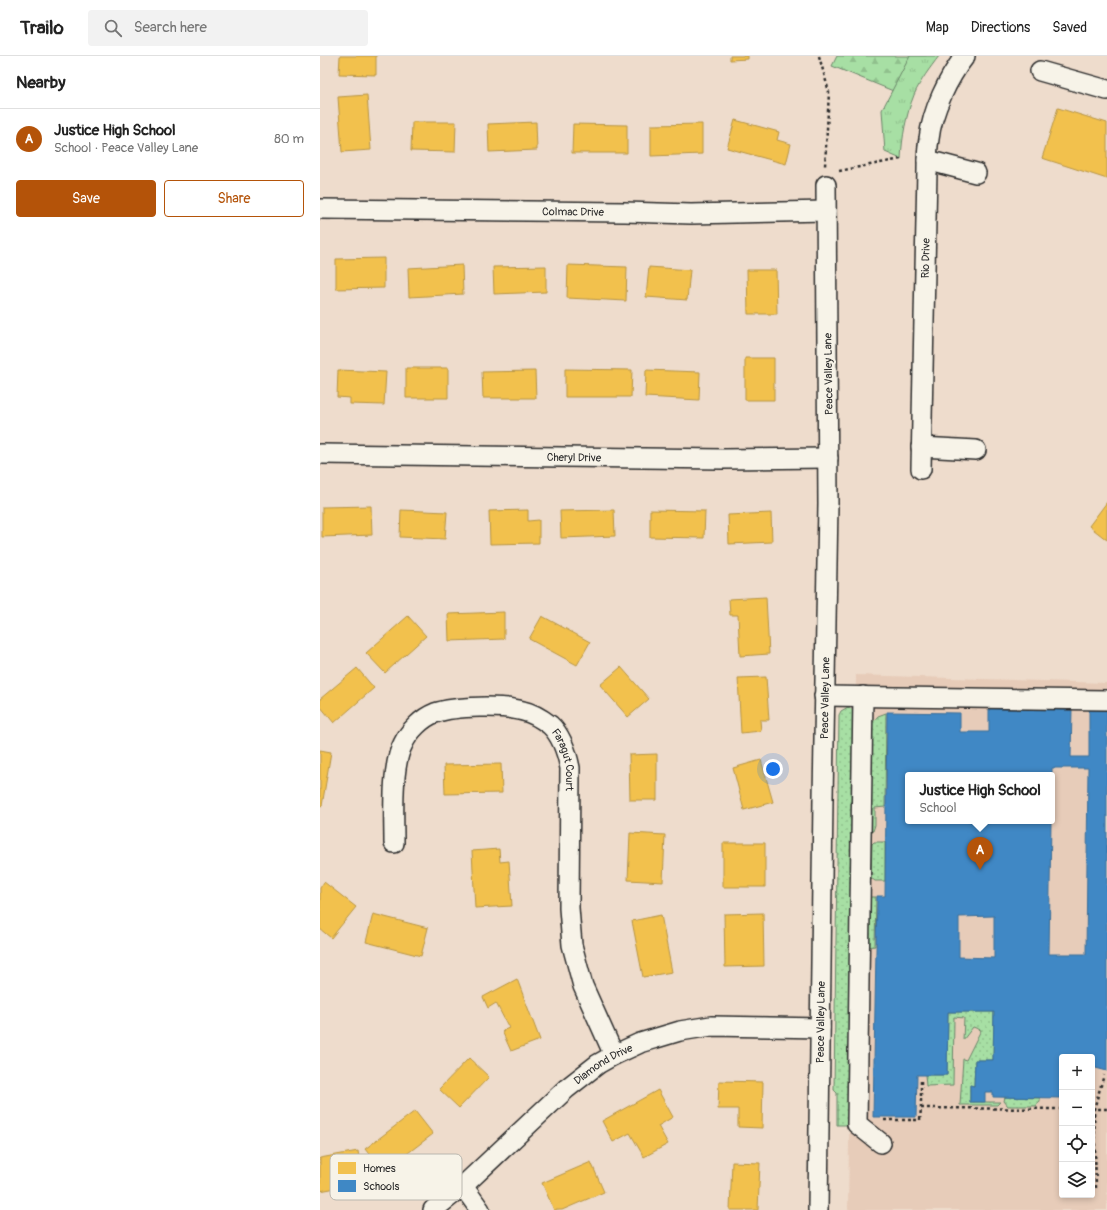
<!DOCTYPE html>
<meta charset="utf-8">
<style>
:root{--surface:#fff;--page:#f2f2f2;--text:#222;--muted:#767676;--line:#e0e0e0;--accent:#b45309}
body{margin:0;font-family:Pangolin,sans-serif;background:var(--page);color:var(--text)}
.controls{position:absolute;right:12px;bottom:12px;display:grid;overflow:hidden;border-radius:4px;box-shadow:0 2px 6px #0003}
.controls button{width:36px;height:36px;display:grid;place-items:center;padding:0;border:0;border-bottom:1px solid var(--line);background:var(--surface);color:var(--text);font:20px sans-serif}
.you{position:absolute;left:453px;top:713px;width:14px;height:14px;margin:-10px;border:3px solid #fff;border-radius:50%;background:#1a73e8;box-shadow:0 0 0 6px #1a73e833}
.badge{display:grid;place-items:center;width:26px;height:26px;border-radius:50%;background:var(--accent);color:#fff;font-size:13px;font-weight:700}
.pin{position:absolute;translate:-50% -33px;filter:drop-shadow(0 1px 2px #0008)}
.pin::after{content:'';position:absolute;top:21px;width:14px;height:12px;background:inherit;clip-path:polygon(0 0,100% 0,50% 100%)}
.popup{position:absolute;left:585px;top:716px;width:150px;height:52px;box-sizing:border-box;display:grid;place-content:center;border-radius:4px;background:var(--surface);filter:drop-shadow(0 1px 3px #0005);font-size:13px;white-space:nowrap;color:var(--muted)}
.popup b{font-size:15px;color:var(--text)}
.popup::after{content:'';position:absolute;left:50%;top:100%;margin-left:-8px;border:8px solid transparent;border-top-color:var(--surface)}
.list{margin:0;padding:0;list-style:none}
h2{display:flex;justify-content:space-between;align-items:center;height:52px;margin:0;padding:0 16px;font-size:17px}
h2 small{font-size:13px;font-weight:400;color:var(--muted)}
.list li{display:grid;grid-template-columns:26px 1fr auto;gap:12px;align-items:center;box-sizing:border-box;height:60px;padding:0 16px;border-top:1px solid var(--line)}
.list b{display:block;font-size:15px;white-space:nowrap}
.list p{margin:0;font-size:13px;white-space:nowrap;color:var(--muted)}
.list em{font-size:13px;font-style:normal;color:var(--muted)}
.actions{display:flex;gap:8px;padding:12px 16px}
.actions a{flex:1;padding:9px 0;border:1px solid var(--accent);border-radius:4px;text-align:center;font-size:14px;color:var(--accent)}
.actions .main{background:var(--accent);color:#fff}
.icon{flex:none;width:22px;height:22px;fill:none;stroke:currentColor;stroke-width:2;stroke-linecap:round;stroke-linejoin:round}
.map{position:relative;flex:none;width:787px;height:1154px;overflow:hidden}
header{display:flex;align-items:center;gap:24px;box-sizing:border-box;height:56px;padding:0 20px;background:var(--surface);border-bottom:1px solid var(--line)}
header strong{font-size:19px}
nav{display:flex;gap:22px;margin-inline-start:auto;font-size:14px}
.search{width:280px;height:36px;background:var(--page);display:flex;align-items:center;gap:10px;box-sizing:border-box;padding:0 14px;border-radius:4px;color:var(--muted);font-size:15px}
main{display:flex}
aside{flex:1;background:var(--surface)}
.map>svg:first-child{display:block}
.built{fill:#e7ccb9;fill-rule:evenodd}
.grass{fill:url(#grass-dots);stroke:#698568}
.forest{fill:url(#forest-firs);stroke:#698568}
.park{fill:url(#park-tufts);stroke:#698568}
.homes{fill:#f2c14e;stroke:#b69444}
.schools{fill:#3f88c5;stroke:#396c97;fill-rule:evenodd}
.lines{fill:none;stroke-linecap:round;stroke-linejoin:round}
.minor-casing{stroke:#2b2b2b;stroke-width:22}
.path{stroke:#2b2b2b;stroke-width:2.5;stroke-dasharray:3 3;stroke-linecap:butt}
.minor{stroke:#f7f3e8;stroke-width:19}
.labels{text-anchor:middle;stroke-width:4;stroke-linejoin:round;paint-order:stroke}
.street-label{font-size:11px;fill:#2b2b2b;stroke:#f7f3e8}
.key{fill:#f7f3e8;stroke:#bab7af;stroke-width:1}
.key-label{font-size:11px;fill:#2b2b2b}
</style>
<header>
<strong>Trailo</strong>
<div class="search"><svg class="icon" aria-label="search" viewBox="0 0 24 24"><circle cx="10" cy="10" r="6"/><path d="M15 15l6 6"/></svg>Search here</div>
<nav><a>Map</a><a>Directions</a><a>Saved</a></nav>
</header>
<main>
<aside>
<h2>Nearby<small></small></h2>
<ul class="list">
<li><span class="badge">A</span><div><b>Justice High School</b><p>School · Peace Valley Lane</p></div><em>80 m</em></li>
</ul>
<div class="actions"><a class="main">Save</a><a>Share</a></div>
</aside>
<div class="map">
<svg width="787" height="1154" viewBox="0 0 787 1154">
<defs>
<pattern id="grass-dots" width="8" height="8" patternUnits="userSpaceOnUse"><rect width="8" height="8" fill="#a7dfa4"/><path d="M2 2h.1M6 6h.1" fill="none" stroke="#90c08d" stroke-width="1.8" stroke-linecap="round"/></pattern>
<pattern id="forest-firs" width="22" height="20" patternUnits="userSpaceOnUse"><rect width="22" height="20" fill="#a7dfa4"/><path d="M5 1l3.5 6h-7zM16 11l3.5 6h-7z" fill="#90c08d"/></pattern>
<pattern id="park-tufts" width="24" height="20" patternUnits="userSpaceOnUse"><rect width="24" height="20" fill="#a7dfa4"/><path d="M3 7l-1-3M5 7V3M7 7l1-3M15 17l-1-3M17 17v-4M19 17l1-3" fill="none" stroke="#90c08d"/></pattern>
</defs>
<rect width="100%" height="100%" fill="#eedccc"/>
<filter id="ink" filterUnits="userSpaceOnUse"><feTurbulence type="fractalNoise" baseFrequency=".025" numOctaves="2"/><feDisplacementMap in="SourceGraphic" scale="8" xChannelSelector="R" yChannelSelector="G"/><feConvolveMatrix kernelMatrix="1 2 1 2 8 2 1 2 1" color-interpolation-filters="sRGB"/></filter>
<g filter="url(#ink)">
<path class="built" d="M536,619L787,627V1154H528ZM588,719H732V765H588ZM742,1001H772V1139H742Z"/>
<path class="grass" d="M528,651L533,654L535,658L529,1069H517V1037L514,1034L519,659L521,655Z
M566,657L565,751L555,752V769L553,775H549L552,667L558,660Z
M554,786H565V825H555L551,822L552,788Z
M547,841H556L555,890L547,891Z
M628,956H674L673,1004H655L654,1030L650,1029V1046H680L677,1049H640L643,1003L646,1004L661,974L653,971L643,984L644,962L634,961L633,1029L606,1030L605,1019H627Z
M685,1041L720,1042V1045L716,1050H688L684,1045Z"/>
<path class="forest" d="M517,0H606L583,39L512,10Z"/>
<path class="park" d="M590,0H619C610,12 600,25 594,39C586,59 582,82 581,103L565,96L562,54Z"/>
<path class="homes" d="M20,0H56V19L19,18Z
M410,0H428V3L410,4Z
M47,39L51,94L22,96L18,41Z
M738,52L787,67V123L722,102Z
M415,64L459,76L457,84L471,88L466,108L407,92Z
M92,66H136L135,96L91,95Z
M216,66L217,94L169,96L168,68Z
M253,68L307,69V97H252Z
M382,68V98L331,100V69Z
M64,202V232L16,233V203Z
M142,209L143,238L89,241L88,212Z
M248,209L307,211L306,245L247,242Z
M226,210V236L174,238L173,211Z
M329,211L370,214L367,244L326,241Z
M427,214H456L457,258H428Z
M425,302H454V344H425Z
M86,312H128V342H86Z
M245,313L312,314L311,341H245Z
M18,314L66,316L64,349L30,348V342L17,341Z
M326,314L380,316L379,344L325,341Z
M215,315L216,342H163L162,316Z
M787,446V484L769,470Z
M51,450L52,479L2,481V451Z
M81,454L127,456L125,483L80,481Z
M208,454V465L219,464V487L170,488L169,455Z
M294,454L295,480L241,482L240,455Z
M330,454L385,455L384,482L330,481Z
M451,457L452,486L409,488L408,459Z
M446,541L449,598L420,600L418,559H410L409,543Z
M184,556V583L129,585L128,558Z
M88,560L106,580L65,617L46,597Z
M222,560L270,586L257,609L209,583Z
M301,611L329,643L308,661L280,629Z
M37,612L54,632L14,667L0,650V643Z
M446,621L449,664H440L441,675L421,677L418,622Z
M0,694L11,696L2,750L0,749Z
M337,698V744H310L309,699Z
M441,704L453,746L424,754L413,712Z
M181,708L182,737L125,738L124,709Z
M310,777L345,779L343,826L308,824Z
M403,787H445V831H403Z
M179,793L180,806L189,805L192,850L155,852L152,795Z
M4,826L36,851L11,882L0,873V832Z
M443,857L444,910L405,911L404,858Z
M53,858L108,872L101,900L46,886Z
M341,859L352,916L323,921L312,865Z
M197,923L220,984L191,995L182,975L189,972L176,947L168,952L163,941Z
M149,1002L169,1021L139,1052L119,1033Z
M399,1025L443,1026L442,1072L418,1071V1053H398Z
M338,1034L353,1061L338,1070L348,1088L324,1101L310,1077L293,1086L282,1065Z
M95,1055L113,1078L63,1116L45,1093Z
M38,1095L43,1127L0,1135V1102Z
M271,1106L284,1136L242,1154H234L222,1127Z
M412,1106L440,1107L438,1154H410Z"/>
<path class="schools" d="M669,651L752,653L751,701H769V653L787,654V1015L772,1011L774,1003H772V1001H742V1042L673,1041V1036H665V1046H650V1029L654,1030L655,1004H673L674,956H628L627,1019H597L596,1061H553L557,840H565L567,656L640,657V676H669ZM732,712H768L766,898H729L731,765H588V719H732ZM674,860V902L639,901V861Z"/>
<g class="lines">
<g class="minor-casing">
<g id="minor">
<path d="M720,15L787,34"/>
<path d="M607,104L656,117"/>
<path id="s1" d="M0,153L305,156L371,158L506,155"/>
<path d="M601,391L656,394"/>
<path id="s2" d="M0,398L403,403L508,402"/>
<path id="s3" d="M601,413L607,114C607,104 607,93 609,83C612,55 628,22 645,0"/>
<path d="M504,640L787,644"/>
<path d="M543,640L537,1068L561,1087"/>
<path id="s4" d="M74,787C74,761 71,710 83,688C89,675 102,662 115,657C135,650 183,649 203,655C213,657 222,663 230,669C242,680 247,697 250,712L249,852L252,889L263,930L294,999"/>
<path d="M143,1130L160,1154"/>
<path id="s5" d="M113,1154L143,1130L246,1033L278,1008L294,999L320,987L360,975L391,970L500,972"/>
<path id="s6" d="M498,1154L503,742L508,448L506,129"/>
</g>
</g>
<path class="path" d="M499,0L509,36L505,110
M519,115L581,103
M601,1052V1024
M772,1053H787
M564,1064H600L601,1052L742,1053
M776,1132L774,1053L784,1019"/>
<use href="#minor" class="minor"/>
</g>
</g>
<g class="labels">
<g class="street-label">
<text dy="4" stroke="none"><textPath href="#s1" startOffset="253">Colmac Drive</textPath></text>
<text dy="4" stroke="none"><textPath href="#s3" startOffset="211">Rio Drive</textPath></text>
<text transform="translate(508 318) rotate(-91)" y="4">Peace Valley Lane</text>
<text dy="4" stroke="none"><textPath href="#s2" startOffset="254">Cheryl Drive</textPath></text>
<text dy="4" stroke="none"><textPath href="#s6" startOffset="512">Peace Valley Lane</textPath></text>
<text dy="4" stroke="none"><textPath href="#s4" startOffset="304">Faragut Court</textPath></text>
<text dy="4" stroke="none"><textPath href="#s6" startOffset="188">Peace Valley Lane</textPath></text>
<text dy="4" stroke="none"><textPath href="#s5" startOffset="225">Diamond Drive</textPath></text>
</g>
</g>
<rect x="10" y="1098" width="132" height="46" rx="6" class="key"/>
<rect x="18" y="1106" width="18" height="12" fill="#f2c14e"/>
<rect x="18" y="1124" width="18" height="12" fill="#3f88c5"/>
<g class="key-label">
<text x="43" y="1116">Homes</text>
<text x="43" y="1134">Schools</text>
</g>
</svg>
<div class="controls">
<button>+</button>
<button>−</button>
<button><svg class="icon" aria-label="locate" viewBox="0 0 24 24"><circle cx="12" cy="12" r="6"/><path d="M12 2v4M12 18v4M2 12h4M18 12h4"/></svg></button>
<button><svg class="icon" aria-label="layers" viewBox="0 0 24 24"><path d="M12 4l9 5-9 5-9-5zM3 14l9 5 9-5"/></svg></button>
</div>
<div class="you"></div>
<div class="pin badge" style="left:660px;top:814px">A</div>
<div class="popup"><b>Justice High School</b>School</div>
</div>
</main>
